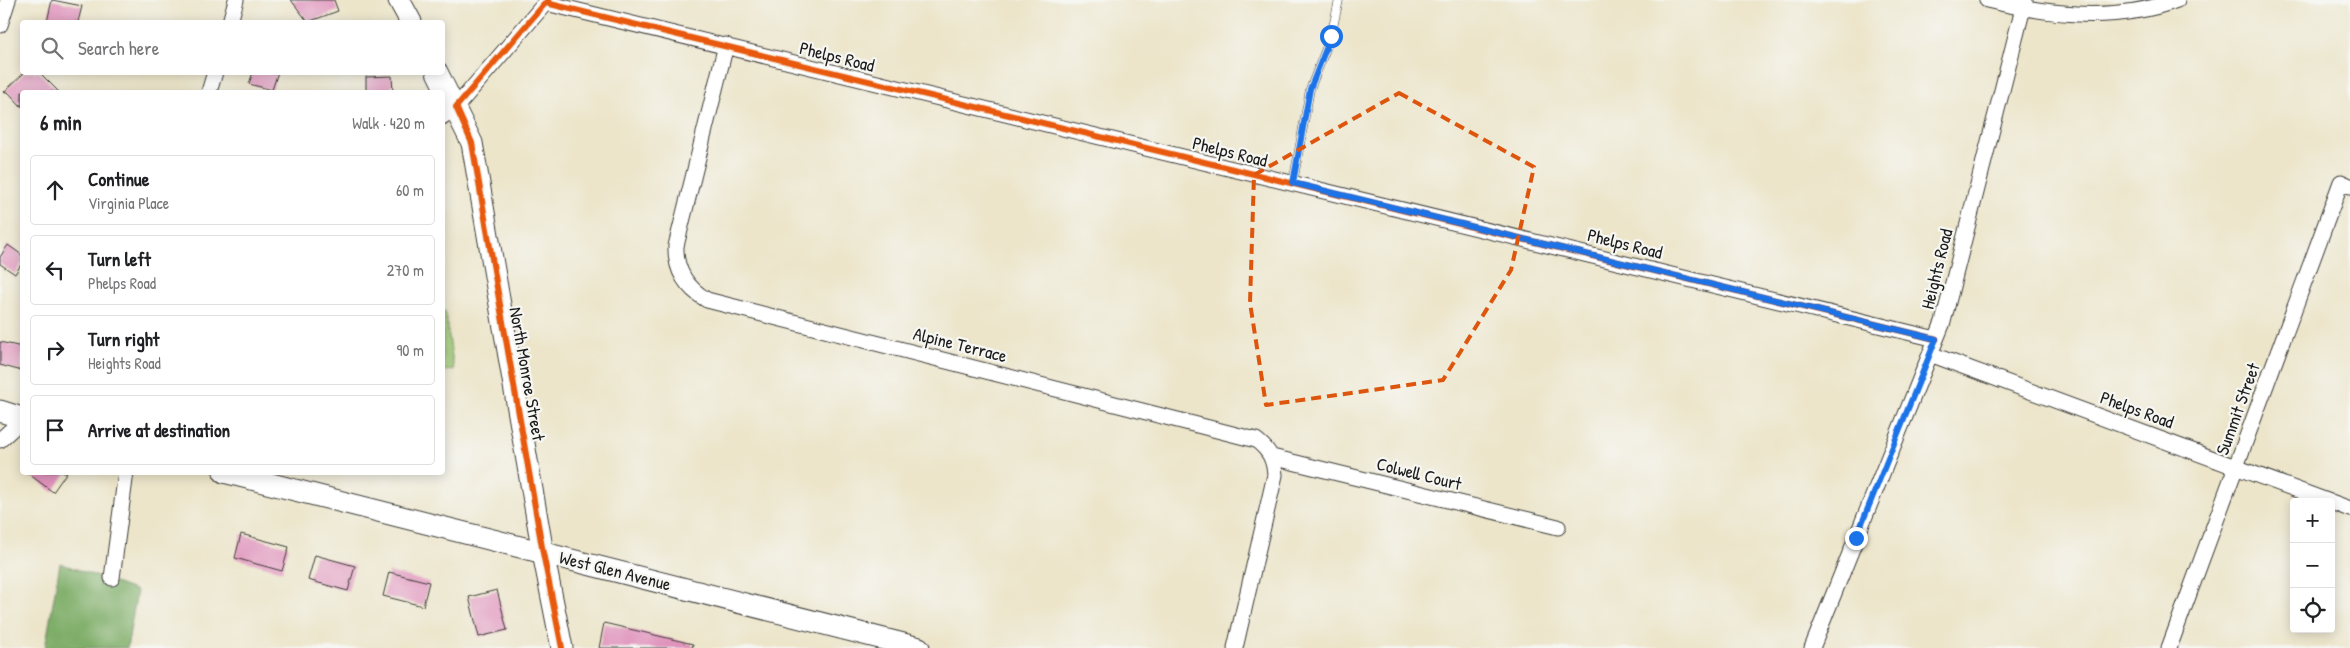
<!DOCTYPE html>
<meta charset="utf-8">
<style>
:root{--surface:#fff;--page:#f2f2f2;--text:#202124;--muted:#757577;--line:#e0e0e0}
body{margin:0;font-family:"Patrick Hand",sans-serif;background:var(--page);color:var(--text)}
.controls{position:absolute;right:15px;bottom:15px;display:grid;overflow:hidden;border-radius:5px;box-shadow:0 2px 12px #0003}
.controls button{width:45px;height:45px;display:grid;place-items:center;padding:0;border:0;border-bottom:1px solid var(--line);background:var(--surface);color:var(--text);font:25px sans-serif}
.stop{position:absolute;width:15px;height:15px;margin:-11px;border:4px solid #1a73e8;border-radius:50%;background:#fff}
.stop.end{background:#1a73e8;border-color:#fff;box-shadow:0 1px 5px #0008}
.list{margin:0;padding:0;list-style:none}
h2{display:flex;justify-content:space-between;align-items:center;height:65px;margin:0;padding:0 20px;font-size:21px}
h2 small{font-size:16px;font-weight:400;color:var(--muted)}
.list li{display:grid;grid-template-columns:32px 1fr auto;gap:15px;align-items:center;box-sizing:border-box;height:70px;margin:0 10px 10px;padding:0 10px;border:1px solid var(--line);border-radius:5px}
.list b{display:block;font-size:19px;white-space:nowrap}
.list p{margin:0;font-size:16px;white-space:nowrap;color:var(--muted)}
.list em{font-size:16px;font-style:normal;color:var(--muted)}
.icon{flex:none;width:28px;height:28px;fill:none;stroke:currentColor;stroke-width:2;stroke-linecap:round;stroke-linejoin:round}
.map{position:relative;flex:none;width:2350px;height:648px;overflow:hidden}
.search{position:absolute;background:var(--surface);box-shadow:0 2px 12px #0003;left:20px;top:20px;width:425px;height:55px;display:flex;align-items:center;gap:12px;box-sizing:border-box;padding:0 18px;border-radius:5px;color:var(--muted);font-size:19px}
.panel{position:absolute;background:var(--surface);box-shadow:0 2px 12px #0003;left:20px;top:90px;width:425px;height:385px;border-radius:5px}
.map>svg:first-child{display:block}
.green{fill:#9ec976;stroke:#5d7249}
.forest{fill:#7ead67;stroke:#4d6442}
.building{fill:#e093bc}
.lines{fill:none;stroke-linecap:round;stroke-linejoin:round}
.lane-casing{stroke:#3b3a36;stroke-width:9}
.street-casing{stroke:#3b3a36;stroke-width:17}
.secondary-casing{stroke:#3b3a36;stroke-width:23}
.lane{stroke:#fff;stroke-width:8}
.street{stroke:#fff;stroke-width:15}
.secondary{stroke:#fff;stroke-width:21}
.cycleway-casing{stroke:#f6f6f2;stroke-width:9}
.cycleway{stroke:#e8590c;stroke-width:6}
.route{stroke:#1a73e8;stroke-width:6}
.marked{fill:none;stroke:#de560d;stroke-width:4;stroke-dasharray:10 6;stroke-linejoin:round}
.labels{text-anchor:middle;stroke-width:4.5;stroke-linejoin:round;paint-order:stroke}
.street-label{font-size:18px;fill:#1c1c1c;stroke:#f6f6f2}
</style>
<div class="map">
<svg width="2350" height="648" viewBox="0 0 2350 648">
<rect width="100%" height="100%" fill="#f6f6f2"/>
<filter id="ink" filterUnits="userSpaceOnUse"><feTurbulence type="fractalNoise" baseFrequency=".02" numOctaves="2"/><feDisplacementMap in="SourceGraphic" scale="10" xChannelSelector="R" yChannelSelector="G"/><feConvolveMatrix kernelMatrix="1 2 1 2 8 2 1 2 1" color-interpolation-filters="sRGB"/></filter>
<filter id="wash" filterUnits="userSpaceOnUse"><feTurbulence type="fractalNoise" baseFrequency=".0096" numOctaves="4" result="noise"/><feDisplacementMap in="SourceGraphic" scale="20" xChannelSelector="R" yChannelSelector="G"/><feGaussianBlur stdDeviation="1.12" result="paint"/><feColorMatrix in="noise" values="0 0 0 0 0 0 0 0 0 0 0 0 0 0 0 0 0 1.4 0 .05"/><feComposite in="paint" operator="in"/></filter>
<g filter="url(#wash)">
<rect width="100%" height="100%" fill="#ece5ca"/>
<path class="green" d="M442,311H445L454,370L443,371Z"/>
<path class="forest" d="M60,563L137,591L127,648H45Z"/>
<g id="blocks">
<path class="building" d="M52,0L82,6L78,22H47Z
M291,0H334L338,11L308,22Z
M25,72H39L59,92H22V107L8,92H4Z
M253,72H278L272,90L249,84Z
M392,76L393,92H366V77Z
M8,245L22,255V263L15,274L0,264V257Z
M0,342L22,347V371L0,365Z
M26,472H67L53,492Z
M241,534L289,547L282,571L235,558Z
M315,555L355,566L348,591L308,580Z
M389,572L429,582L423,606L383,596Z
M497,590L507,630L479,637L469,597Z
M604,623L693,644L692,648H599Z"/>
</g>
</g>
<g filter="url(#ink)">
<use href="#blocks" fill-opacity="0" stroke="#3b3a36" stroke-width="1"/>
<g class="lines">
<g class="lane-casing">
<path id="lane" d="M1293,183L1310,89L1331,36L1339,0"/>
</g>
<g class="street-casing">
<path id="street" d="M1987,0C2050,15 2115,23 2177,0
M546,3L1936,339
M230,22L236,0
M0,25L8,0
M726,45L676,246C675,271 687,288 707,300L1256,440C1269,450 1274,459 1275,475L1235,648
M209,92L215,72
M442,117L456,107L548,0
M1930,354L2330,502
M0,440L22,420
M1272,457L1558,527
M2331,502L2350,509
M112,578L126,472
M1812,648L1943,322L2025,0
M2169,648L2341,182L2350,186"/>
</g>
<g class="secondary-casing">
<path id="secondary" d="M399,0L411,22
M437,72L472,143L543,553L562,648
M0,411L22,418
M224,472L919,648"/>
</g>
<use href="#lane" class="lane"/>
<use href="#street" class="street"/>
<use href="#secondary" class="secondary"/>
<g class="cycleway-casing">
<path id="cycleway" d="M548,0L456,107L472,143L543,553L562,648
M546,3L1936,339"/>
</g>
<use href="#cycleway" class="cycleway"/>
</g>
</g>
<g class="lines" filter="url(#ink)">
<path class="route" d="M1331,36L1310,89L1293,183L1936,339L1856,538"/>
</g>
<path class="marked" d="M1399,93L1534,167L1511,270L1443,380L1266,405L1250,303L1254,175Z"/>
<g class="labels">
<g class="street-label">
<text transform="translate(837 57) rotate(14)" y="6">Phelps Road</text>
<text transform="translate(1230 152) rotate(14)" y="6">Phelps Road</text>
<text transform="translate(1625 244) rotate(14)" y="6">Phelps Road</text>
<text transform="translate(1937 269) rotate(-76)" y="6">Heights Road</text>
<text transform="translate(960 345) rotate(14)" y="6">Alpine Terrace</text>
<text transform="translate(527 374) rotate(80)" y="6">North Monroe Street</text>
<text transform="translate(2238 409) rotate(-70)" y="6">Summit Street</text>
<text transform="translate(2137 410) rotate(20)" y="6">Phelps Road</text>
<text transform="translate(1419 474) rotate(14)" y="6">Colwell Court</text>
<text transform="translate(615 571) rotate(14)" y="6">West Glen Avenue</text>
</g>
</g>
</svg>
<div class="controls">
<button>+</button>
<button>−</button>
<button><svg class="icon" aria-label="locate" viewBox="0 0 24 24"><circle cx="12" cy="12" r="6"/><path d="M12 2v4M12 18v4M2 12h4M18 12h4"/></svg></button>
</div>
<div class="stop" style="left:1331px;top:36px"></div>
<div class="stop end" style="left:1856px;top:538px"></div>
<div class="search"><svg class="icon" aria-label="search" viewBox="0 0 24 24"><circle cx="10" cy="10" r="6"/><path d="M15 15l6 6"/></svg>Search here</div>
<section class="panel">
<h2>6 min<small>Walk · 420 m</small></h2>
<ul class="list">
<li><svg class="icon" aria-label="ahead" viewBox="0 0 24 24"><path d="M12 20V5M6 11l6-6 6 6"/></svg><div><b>Continue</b><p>Virginia Place</p></div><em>60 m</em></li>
<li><svg class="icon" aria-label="left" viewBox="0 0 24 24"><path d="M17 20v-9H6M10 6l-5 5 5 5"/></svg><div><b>Turn left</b><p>Phelps Road</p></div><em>270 m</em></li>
<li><svg class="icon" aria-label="right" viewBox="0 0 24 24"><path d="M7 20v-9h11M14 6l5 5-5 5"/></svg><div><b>Turn right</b><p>Heights Road</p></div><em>90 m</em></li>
<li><svg class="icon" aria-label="arrive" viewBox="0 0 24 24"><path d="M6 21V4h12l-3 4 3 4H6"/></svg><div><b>Arrive at destination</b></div></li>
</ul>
</section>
</div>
